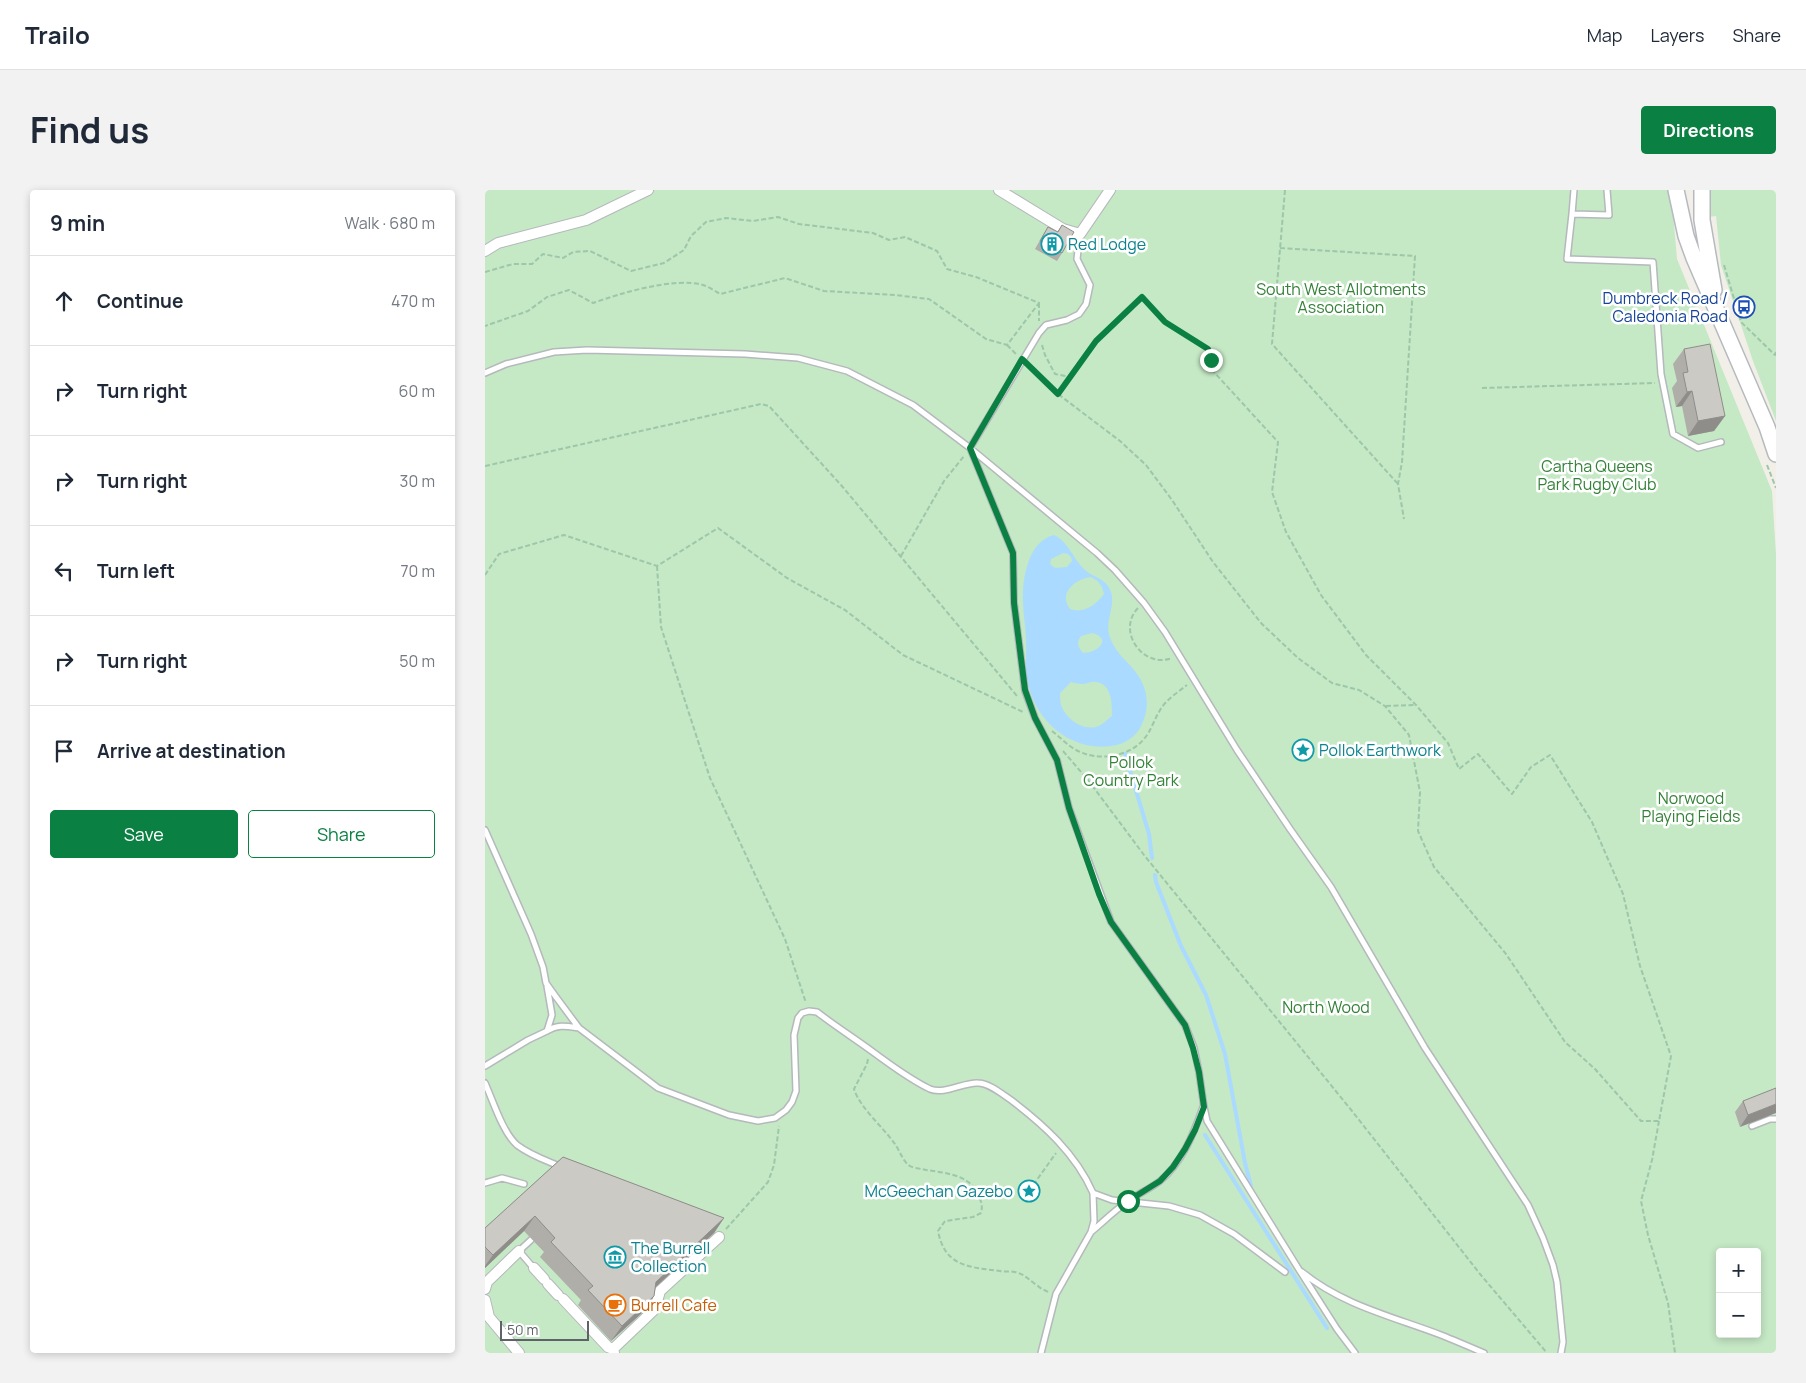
<!DOCTYPE html>
<meta charset="utf-8">
<style>
:root{--surface:#fff;--page:#f2f2f3;--text:#1f2937;--muted:#747a83;--line:#e0e1e3;--accent:#0b8043}
body{margin:0;font-family:Manrope,sans-serif;background:var(--page);color:var(--text)}
.controls{position:absolute;right:15px;bottom:15px;display:grid;overflow:hidden;border-radius:5px;box-shadow:0 2px 8px #0003}
.controls button{width:45px;height:45px;display:grid;place-items:center;padding:0;border:0;border-bottom:1px solid var(--line);background:var(--surface);color:var(--text);font:25px sans-serif}
.scale{position:absolute;left:15px;bottom:12px;width:89px;box-sizing:border-box;padding-left:5px;border:2px solid #5f6368;border-top:0;font-size:14px;line-height:18px;white-space:nowrap;color:#5f6368;-webkit-text-stroke:4px #fff;paint-order:stroke}
.stop{position:absolute;width:15px;height:15px;margin:-11px;border:4px solid #0b8043;border-radius:50%;background:#fff}
.stop.end{background:#0b8043;border-color:#fff;box-shadow:0 1px 5px #0008}
.list{margin:0;padding:0;list-style:none}
h2{display:flex;justify-content:space-between;align-items:center;height:65px;margin:0;padding:0 20px;font-size:21px}
h2 small{font-size:16px;font-weight:400;color:var(--muted)}
.list li{display:grid;grid-template-columns:32px 1fr auto;gap:15px;align-items:center;box-sizing:border-box;height:90px;padding:0 20px;border-top:1px solid var(--line)}
.list b{display:block;font-size:19px;white-space:nowrap}
.list em{font-size:16px;font-style:normal;color:var(--muted)}
.actions{display:flex;gap:10px;padding:15px 20px}
.actions a{flex:1;padding:11px 0;border:1px solid var(--accent);border-radius:5px;text-align:center;font-size:18px;color:var(--accent)}
.actions .main{background:var(--accent);color:#fff}
.icon{flex:none;width:28px;height:28px;fill:none;stroke:currentColor;stroke-width:2;stroke-linecap:round;stroke-linejoin:round}
.map{position:relative;flex:none;width:1291px;height:1163px;overflow:hidden;border-radius:5px}
header{display:flex;align-items:center;gap:30px;box-sizing:border-box;height:70px;padding:0 25px;background:var(--surface);border-bottom:1px solid var(--line)}
header strong{font-size:24px}
nav{display:flex;gap:28px;margin-inline-start:auto;font-size:18px}
.intro{display:flex;align-items:center;justify-content:space-between;box-sizing:border-box;height:120px;padding:0 30px}
h1{margin:0;font-size:35px}
.button{padding:12px 22px;border-radius:5px;background:var(--accent);color:#fff;font-size:18px;font-weight:700}
main{display:flex;gap:30px;padding:0 30px}
aside{flex:1;background:var(--surface);border-radius:5px;box-shadow:0 2px 8px #0003}
.map>svg:first-child{display:block}
.green{fill:#c5e8c5;fill-rule:evenodd}
.water{fill:#aadaff;fill-rule:evenodd}
.lines{fill:none;stroke-linecap:round;stroke-linejoin:round}
.stream{stroke:#aadaff;stroke-width:4}
.lane-casing{stroke:#b5b8bc;stroke-width:8}
.street-casing{stroke:#b5b8bc;stroke-width:12}
.secondary-casing{stroke:#b6babf;stroke-width:18}
.path{stroke:#9cc7a9;stroke-width:2;stroke-dasharray:5 2.5;stroke-linecap:butt}
.lane{stroke:#fff;stroke-width:5}
.street{stroke:#fff;stroke-width:10}
.secondary{stroke:#fff;stroke-width:15}
.wall{fill:#afaea9}
.shaded-wall{fill:#8f8d8a}
.building{fill:#cccac5;stroke:#8f8d8a}
.route{stroke:#0b8043;stroke-width:6}
.labels{text-anchor:middle;stroke-width:5;stroke-linejoin:round;paint-order:stroke}
.culture-label{font-size:16px;fill:#0d838f;stroke:#fff;text-anchor:start}
.park-label{font-size:16px;fill:#348238;stroke:#fff}
.transit-label{font-size:16px;fill:#164399;stroke:#fff;text-anchor:end}
.food-label{font-size:16px;fill:#c56008;stroke:#fff;text-anchor:start}
</style>
<header>
<strong>Trailo</strong>
<nav><a>Map</a><a>Layers</a><a>Share</a></nav>
</header>
<div class="intro"><h1>Find us</h1><a class="button">Directions</a></div>
<main>
<aside>
<h2>9 min<small>Walk · 680 m</small></h2>
<ul class="list">
<li><svg class="icon" aria-label="ahead" viewBox="0 0 24 24"><path d="M12 20V5M6 11l6-6 6 6"/></svg><div><b>Continue</b></div><em>470 m</em></li>
<li><svg class="icon" aria-label="right" viewBox="0 0 24 24"><path d="M7 20v-9h11M14 6l5 5-5 5"/></svg><div><b>Turn right</b></div><em>60 m</em></li>
<li><svg class="icon" aria-label="right" viewBox="0 0 24 24"><path d="M7 20v-9h11M14 6l5 5-5 5"/></svg><div><b>Turn right</b></div><em>30 m</em></li>
<li><svg class="icon" aria-label="left" viewBox="0 0 24 24"><path d="M17 20v-9H6M10 6l-5 5 5 5"/></svg><div><b>Turn left</b></div><em>70 m</em></li>
<li><svg class="icon" aria-label="right" viewBox="0 0 24 24"><path d="M7 20v-9h11M14 6l5 5-5 5"/></svg><div><b>Turn right</b></div><em>50 m</em></li>
<li><svg class="icon" aria-label="arrive" viewBox="0 0 24 24"><path d="M6 21V4h12l-3 4 3 4H6"/></svg><div><b>Arrive at destination</b></div></li>
</ul>
<div class="actions"><a class="main">Save</a><a>Share</a></div>
</aside>
<div class="map">
<svg width="1291" height="1163" viewBox="0 0 1291 1163">
<rect width="100%" height="100%" fill="#f1efe8"/>
<path class="green" d="M0,0H1186L1192,69L1287,301L1291,365V1163H0ZM1235,1062H1272V1144H1235Z
M1224,0H1291V231L1268,171L1236,75L1231,26L1223,27Z"/>
<path class="water" d="M569,345C585,353 588,370 601,381C610,388 622,389 626,402C631,418 618,432 626,450C631,463 641,470 649,480C663,497 666,517 656,536C651,547 638,555 626,556C584,562 547,528 542,487C540,475 542,462 541,450C541,437 538,424 538,412C537,389 543,351 569,345ZM578,363L583,364L586,367L587,371L582,377L570,378L565,374L566,369ZM606,387C614,391 617,395 619,404C611,415 599,424 585,419C573,403 590,389 606,387ZM607,443C627,448 614,463 598,463C593,457 591,453 596,446ZM586,492C590,493 595,494 598,494C603,494 606,491 611,492C627,494 627,514 627,526C623,529 618,534 614,536C598,542 581,529 576,515C575,511 575,506 575,503Z"/>
<g class="lines">
<path class="stream" d="M640,564L664,644L667,668
M670,685L671,692L696,756L721,805L740,864L760,973L766,996
M720,945L842,1138"/>
<g class="lane-casing">
<path id="lane" d="M1122,0L1124,25L1087,24L1082,69L1168,72L1176,184L1188,244L1213,258L1236,252
M1087,24L1089,0
M595,44L592,69L605,95L601,114L594,124L582,130L561,135L554,143L485,258L528,363L529,413L540,501L550,528L572,570L584,618L626,732L700,835L709,858L714,882L719,917L722,931L813,1078L852,1139L870,1163
M0,183L21,174L69,162L102,160L260,164L313,168L362,181L428,215L485,258L612,363L630,380L659,413L680,442L752,560L805,639L846,697L940,858L1043,1015L1058,1048L1068,1075L1072,1092L1078,1152L1076,1163
M0,640L46,744L58,777L61,793L71,807L94,838L173,898L244,925L273,931L290,928L301,920L307,912L311,901L309,845L313,828L317,823L324,821L332,822C350,836 369,848 388,862C406,875 424,889 445,899C459,905 479,892 493,893C504,893 517,904 526,910C559,935 591,964 608,1003L627,1010L684,1016L715,1025L749,1044L800,1082
M62,841C73,834 81,836 94,838
M0,876L43,850L62,841L67,825L62,796
M0,893C8,911 18,943 32,955C45,965 60,970 74,976
M1267,936L1285,929H1291
M0,993L17,988L39,994
M606,1042C618,1032 629,1021 642,1012C652,1004 665,999 675,991C697,973 709,943 718,917
M46,1075L34,1061L47,1049
M817,1082C857,1115 909,1127 956,1145C971,1151 985,1157 999,1163
M556,1163L571,1104L606,1042L609,1031L608,1003"/>
</g>
<g class="street-casing">
<path id="street" d="M514,0L578,39L595,44L625,0
M0,61L13,53L101,30L163,0
M49,1078L59,1089
M63,1094L73,1105
M0,1099L2,1092L34,1061
M78,1109L123,1157L128,1159
M0,1110L4,1127L34,1163
M129,1163L128,1159L170,1119L175,1101L234,1047"/>
</g>
<g class="secondary-casing">
<path id="secondary" d="M1191,0L1201,46L1209,68L1282,237L1291,264
M1217,0V30L1229,100"/>
</g>
<path class="path" d="M800,0L787,154L913,294
M795,58L930,66L917,272L913,294L919,329
M1239,75L1256,132L1290,165L1291,162
M0,82L28,74H47L58,64L78,68L88,62L105,61L146,81L179,73L199,60L206,46L221,32L241,28L268,31L293,27L314,34L388,43L404,50L420,47L452,61L462,79L491,87L554,113L522,155L501,149L444,109L410,105L339,101L300,88L235,104C230,101 224,97 218,95C188,87 137,103 108,113L84,100L62,107L43,121L0,136
M657,107L680,132L723,159L728,181L793,252L787,302L801,342L836,405L881,465L931,515L963,553L974,579L993,564L1027,604L1046,577L1065,565L1107,632L1138,704L1155,776L1186,866L1174,931H1156L1110,879L1080,852L1021,764L949,677L933,641L935,602L924,545L900,516L874,500L847,493L813,468L776,433L728,372L687,310L661,275L635,251L573,204L611,151Z
M554,113V131
M522,155L531,164
M557,155L560,165L570,184L585,187
M544,175L573,203
M997,198L1170,193
M1282,275L1291,298
M0,276L276,214L284,216L356,295L532,506
M416,366L459,291L479,266
M172,376L176,437L225,588L300,749L321,813
M0,385L14,364L79,345L172,376L233,338L302,388L360,420L418,465L538,522
M653,418C631,441 658,479 687,468
M901,516L931,515
M567,541C575,547 583,556 591,560C613,572 644,567 659,549C666,541 669,530 674,522C680,510 692,503 702,495
M578,561L603,590L659,665L867,921L995,1084L1062,1163
M383,869L382,874L369,899C375,918 398,937 410,954C415,961 418,972 425,976C428,978 433,978 436,979C456,983 484,983 493,1004C496,1011 498,1016 496,1023L488,1027L460,1031L453,1041C460,1077 484,1077 515,1081C520,1082 525,1081 530,1082C540,1084 545,1091 553,1096C556,1099 560,1100 563,1102
M1174,931L1167,970L1156,1011L1163,1045L1183,1113L1190,1163
M544,1001L571,963
M241,1039L283,992L289,975L294,936"/>
<use href="#lane" class="lane"/>
<use href="#street" class="street"/>
<use href="#secondary" class="secondary"/>
</g>
<path class="wall" d="M577,35V63L572,71L550,59L558,45L563,37L572,42Z
M1199,159L1240,226L1229,241L1203,246L1197,216L1191,217L1187,198L1192,191L1188,174Z
M1291,898L1255,937L1250,922L1258,911Z
M78,967L239,1028L229,1043L170,1097L169,1106L159,1121L126,1151L93,1115L96,1110L55,1067L59,1062L39,1041L0,1078V1038Z"/>
<path class="shaded-wall" d="M1207,201L1197,216L1191,217L1202,202Z
M1240,226L1229,241L1203,246L1213,231Z
M1291,914V923L1255,937L1263,925Z
M50,1026L39,1041L0,1078V1076L8,1065Z
M239,1028L229,1043L160,1107L171,1092Z
M169,1106L159,1121L126,1151L137,1136Z"/>
<path class="building" d="M577,35L589,42L577,63L555,51L563,37L573,42Z
M1225,154L1240,226L1213,231L1207,201L1202,202L1198,183L1203,182L1199,159Z
M1291,898V914L1263,925L1258,911Z
M78,967L239,1028L171,1092L169,1106L137,1136L103,1100L108,1096L66,1052L70,1048L50,1026L8,1065L0,1057V1038Z"/>
<g class="lines">
<path class="route" d="M643,1011L675,991L688,977L700,959L710,940L719,917L714,882L708,858L700,835L626,732L614,704L584,618L572,570L550,528L540,500L529,413L528,363L485,258L537,169L573,204L611,151L657,107L680,132L723,159L726,170"/>
</g>
<defs>
<g id="building-ring" transform="scale(1.125)"><circle r="9.5" fill="#fff" stroke="#0f9aa8" stroke-width="1.5"/><path d="M-4-6H4V6H1V3H-1V6H-4ZM-2.5-4.3h1.7v1.8h-1.7ZM.8-4.3h1.7v1.8H.8ZM-2.5-1h1.7V.8h-1.7ZM.8-1h1.7V.8H.8Z" fill="#0f9aa8"/></g>
<g id="bus-ring" transform="scale(1.125)"><circle r="9.5" fill="#fff" stroke="#1a4fb4" stroke-width="1.5"/><path d="M-5-6H5V4H4V6H2V4H-2V6H-4V4H-5ZM-3.5-4V0h7V-4ZM-3.5 1.2v1.5H-2V1.2ZM2 1.2v1.5H3.5V1.2Z" fill="#1a4fb4"/></g>
<g id="sight-ring" transform="scale(1.125)"><circle r="9.5" fill="#fff" stroke="#0f9aa8" stroke-width="1.5"/><path d="M0-6L1.8-2.2L6-1.7L2.9 1.2L3.7 5.4L0 3.3L-3.7 5.4L-2.9 1.2L-6-1.7L-1.8-2.2Z" fill="#0f9aa8"/></g>
<g id="museum-ring" transform="scale(1.125)"><circle r="9.5" fill="#fff" stroke="#0f9aa8" stroke-width="1.5"/><path d="M0-6L6-3V-2H-6V-3ZM-5-1h2V3h-2ZM-1-1h2V3h-2ZM3-1h2V3H3ZM-6 4H6V6H-6Z" fill="#0f9aa8"/></g>
<g id="cafe-ring" transform="scale(1.125)"><circle r="9.5" fill="#fff" stroke="#e8710a" stroke-width="1.5"/><path d="M-5.5-4.5H6V0H3Q3 3.5 0 3.5H-2.5Q-5.5 3.5-5.5 0ZM3-3.2v2h1.7v-2ZM-6 4.5H4V6H-6Z" fill="#e8710a"/></g>
</defs>
<g fill-rule="evenodd">
<use href="#building-ring" x="567" y="54"/>
<use href="#bus-ring" x="1259" y="117"/>
<use href="#sight-ring" x="818" y="560"/>
<use href="#sight-ring" x="544" y="1001"/>
<use href="#museum-ring" x="130" y="1067"/>
<use href="#cafe-ring" x="130" y="1115"/>
</g>
<g class="labels">
<g class="culture-label">
<text x="583" y="60">Red Lodge</text>
<text x="834" y="566">Pollok Earthwork</text>
<text x="528" y="1007" text-anchor="end">McGeechan Gazebo</text>
<text x="146" y="1064">The Burrell<tspan x="146" dy="18">Collection</tspan></text>
</g>
<g class="park-label">
<text x="856" y="105">South West Allotments<tspan x="856" dy="18">Association</tspan></text>
<text x="1112" y="282">Cartha Queens<tspan x="1112" dy="18">Park Rugby Club</tspan></text>
<text x="646" y="578">Pollok<tspan x="646" dy="18">Country Park</tspan></text>
<text x="1206" y="614">Norwood<tspan x="1206" dy="18">Playing Fields</tspan></text>
<text x="841" y="823">North Wood</text>
</g>
<g class="transit-label">
<text x="1243" y="114">Dumbreck Road /<tspan x="1243" dy="18">Caledonia Road</tspan></text>
</g>
<g class="food-label">
<text x="146" y="1121">Burrell Cafe</text>
</g>
</g>
</svg>
<div class="controls">
<button>+</button>
<button>−</button>
</div>
<div class="scale">50 m</div>
<div class="stop" style="left:643px;top:1011px"></div>
<div class="stop end" style="left:726px;top:170px"></div>
</div>
</main>
